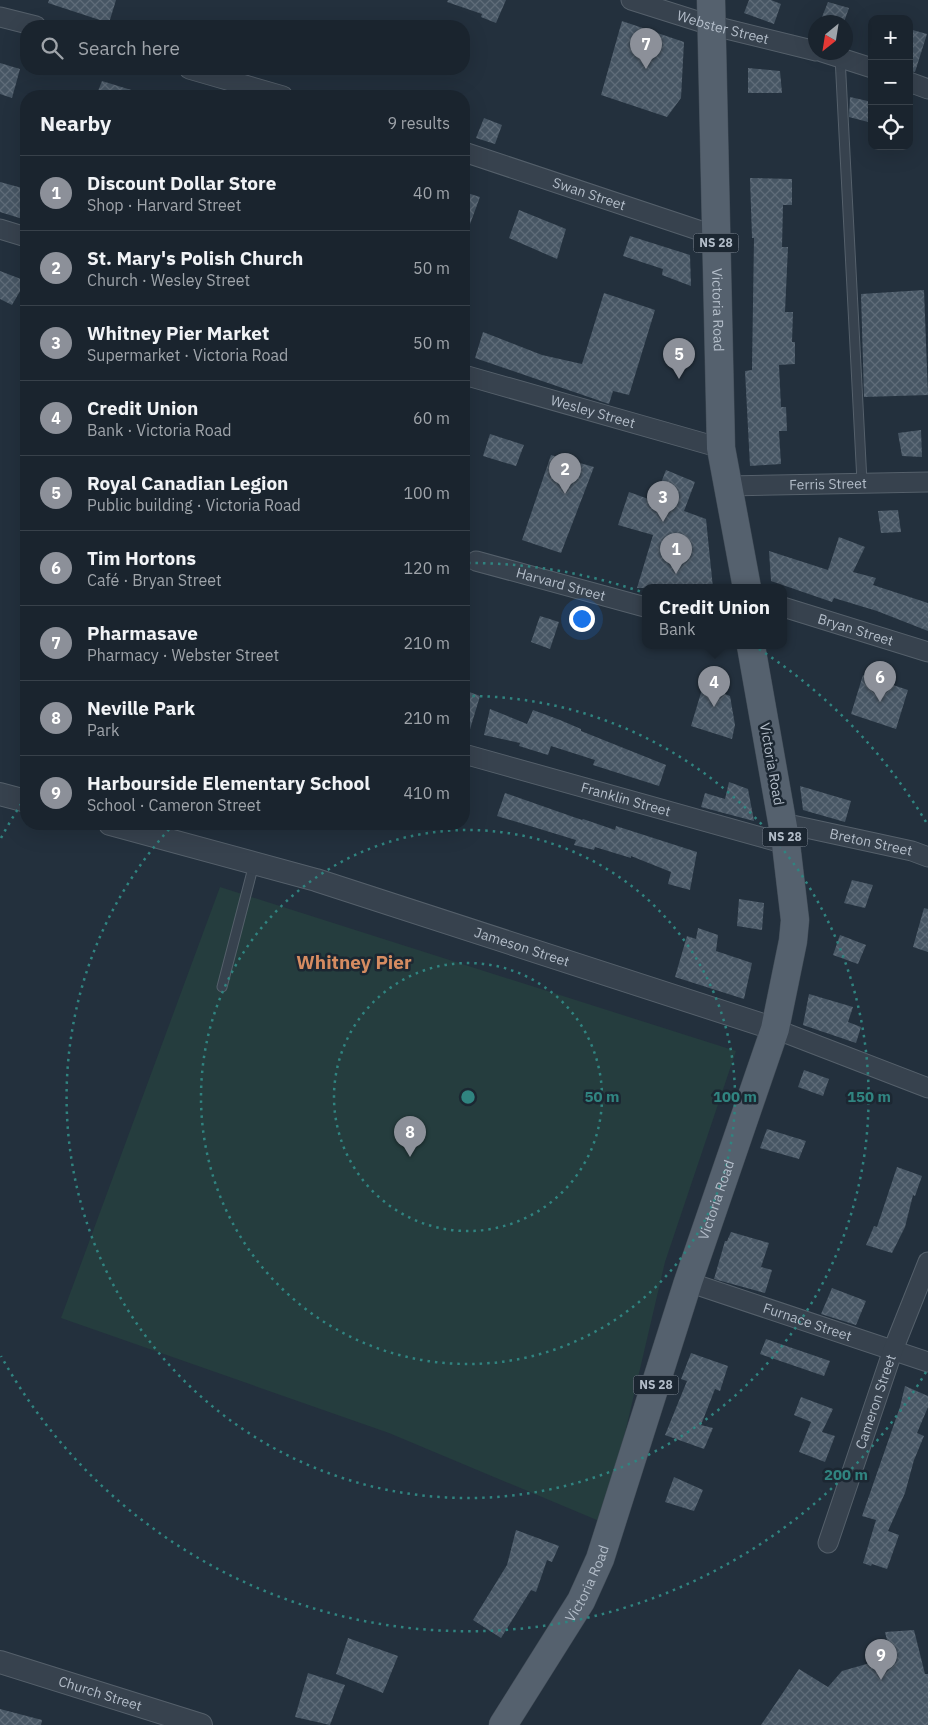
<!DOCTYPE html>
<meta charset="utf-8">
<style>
:root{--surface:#1a242e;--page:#232c36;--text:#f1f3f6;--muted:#9fa4aa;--line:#38414a;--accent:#8c9099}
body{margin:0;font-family:"IBM Plex Sans",sans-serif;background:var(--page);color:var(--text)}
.controls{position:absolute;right:15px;top:15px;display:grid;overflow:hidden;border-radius:10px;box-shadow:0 5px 20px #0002}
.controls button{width:45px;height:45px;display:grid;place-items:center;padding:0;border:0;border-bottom:1px solid var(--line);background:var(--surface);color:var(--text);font:25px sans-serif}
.compass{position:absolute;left:808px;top:15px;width:45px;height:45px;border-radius:50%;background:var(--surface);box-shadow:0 5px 20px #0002;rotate:210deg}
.you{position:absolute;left:581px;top:618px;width:18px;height:18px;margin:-12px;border:4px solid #fff;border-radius:50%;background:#1a73e8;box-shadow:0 0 0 8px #1a73e833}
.badge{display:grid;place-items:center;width:32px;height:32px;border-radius:50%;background:var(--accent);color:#fff;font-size:16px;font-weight:700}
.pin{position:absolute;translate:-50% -41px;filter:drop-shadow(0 1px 2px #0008)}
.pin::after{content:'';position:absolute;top:26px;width:18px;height:15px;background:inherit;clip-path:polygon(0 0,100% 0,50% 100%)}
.popup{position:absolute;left:642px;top:584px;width:145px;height:65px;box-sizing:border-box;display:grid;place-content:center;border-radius:10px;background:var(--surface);filter:drop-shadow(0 1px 4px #0005);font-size:16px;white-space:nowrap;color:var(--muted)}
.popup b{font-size:19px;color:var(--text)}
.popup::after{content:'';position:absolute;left:50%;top:100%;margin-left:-10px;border:10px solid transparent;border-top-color:var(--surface)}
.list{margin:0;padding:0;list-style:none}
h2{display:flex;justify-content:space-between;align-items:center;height:65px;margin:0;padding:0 20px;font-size:21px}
h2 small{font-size:16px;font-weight:400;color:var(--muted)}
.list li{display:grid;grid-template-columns:32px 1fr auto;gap:15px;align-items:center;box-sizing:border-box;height:75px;padding:0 20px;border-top:1px solid var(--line)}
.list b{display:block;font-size:19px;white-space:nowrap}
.list p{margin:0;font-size:16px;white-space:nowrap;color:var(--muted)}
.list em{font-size:16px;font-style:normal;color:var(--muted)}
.icon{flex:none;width:28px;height:28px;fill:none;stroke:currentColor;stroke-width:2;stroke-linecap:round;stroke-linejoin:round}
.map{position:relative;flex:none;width:928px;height:1725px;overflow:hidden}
.search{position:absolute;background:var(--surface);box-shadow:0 5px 20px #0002;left:20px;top:20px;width:450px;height:55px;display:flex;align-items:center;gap:12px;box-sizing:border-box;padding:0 18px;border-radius:20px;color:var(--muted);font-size:19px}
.panel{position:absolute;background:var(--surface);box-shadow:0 5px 20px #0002;left:20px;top:90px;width:450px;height:740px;border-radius:20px}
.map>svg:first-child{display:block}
.park{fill:#253d3e}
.building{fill:url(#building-cross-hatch)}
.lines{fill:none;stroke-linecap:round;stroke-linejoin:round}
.service-casing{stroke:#55606b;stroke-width:11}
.minor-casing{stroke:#55606b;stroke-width:21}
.tertiary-casing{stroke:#55606b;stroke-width:24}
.primary-casing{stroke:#404b56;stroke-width:29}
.service{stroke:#37424e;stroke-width:9}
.minor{stroke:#37424e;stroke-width:19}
.tertiary{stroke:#37424e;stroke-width:22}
.primary{stroke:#55616e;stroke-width:28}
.ring{fill:none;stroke:#308480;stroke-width:2.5;stroke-dasharray:2.5 5}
.labels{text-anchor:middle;stroke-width:5;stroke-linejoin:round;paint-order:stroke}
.shield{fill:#1c2732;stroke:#86909c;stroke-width:1}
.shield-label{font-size:12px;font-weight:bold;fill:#b3bdc9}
.street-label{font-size:14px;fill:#b3bdc9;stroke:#1c2732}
.district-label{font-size:19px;font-weight:bold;fill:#d68c61;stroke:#1c2732}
.centre{fill:#308480;stroke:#1c2732;stroke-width:2.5}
.ring-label{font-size:15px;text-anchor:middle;font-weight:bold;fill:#308480;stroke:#1c2732;stroke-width:5;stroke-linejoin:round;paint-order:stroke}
</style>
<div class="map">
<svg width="928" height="1725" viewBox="0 0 928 1725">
<defs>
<pattern id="building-cross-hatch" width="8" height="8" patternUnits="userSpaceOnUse" patternTransform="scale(1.25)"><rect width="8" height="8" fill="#475664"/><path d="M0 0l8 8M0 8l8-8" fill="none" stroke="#5f6c79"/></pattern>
</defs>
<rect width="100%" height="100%" fill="#23303d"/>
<path class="park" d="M220,887L736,1051L665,1262L604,1523L389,1433L61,1318Z"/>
<path class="building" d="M49,0H116L109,23L48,3Z
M448,0H506L496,23L481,17L482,14L447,2Z
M749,0H771L781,4L774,24L744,13Z
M828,2L849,8L844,22H820Z
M622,21L684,42L681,98L667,117L601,95Z
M909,29L927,34L915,72L909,71Z
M0,63L20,69L12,98L0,94Z
M748,68L780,71L782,93H748Z
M102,81L141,93L140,96H96Z
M850,97L872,102V123L849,117Z
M484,118L502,125L495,144L476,138Z
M750,178L792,179V205H783L782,247H788L785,312H793L792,342H795V364L779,365L781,407H786L787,431H779L781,464L750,466L745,371L752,370L754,238H752Z
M0,182L26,189V220L0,212Z
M464,192L480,197L466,235H464Z
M519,210L566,229L557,259L509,238Z
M630,236L690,255L691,286L662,275L663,269L623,256Z
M0,271L26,281L12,305L0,299Z
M924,290L928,395L864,397L861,294Z
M604,293L655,310L629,395L613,391L609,404L475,358L483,332L542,355L582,364Z
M921,430L922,457L902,456L898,433Z
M490,434L524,445L516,466L483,456Z
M551,455L594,467L561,553L522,540Z
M666,470L695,482L684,511L706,519L713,588H637L653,535L618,525L629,492L654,501Z
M898,510L901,532L881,533L878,511Z
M839,537L865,547L853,572L876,578L873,585L928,603V631L877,611L834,598L832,602L771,581L769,551L828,570Z
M540,616L559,622L550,649L531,642Z
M863,675L908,690L896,729L851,714Z
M703,686L730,696L735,725L732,739L691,726Z
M464,690L480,696L468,736H464Z
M490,709L527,724L533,710L560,720L581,729V731L666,765L659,786L593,765L595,760L551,746L548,755L519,746L520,743L484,735Z
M729,782L748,789L754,821L701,807L705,793L725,799Z
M800,786L851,801L845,822L803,810Z
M505,793L582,820L583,819L615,830L616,826L697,852L690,890L668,884L671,872L631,856V858L595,847L594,850L574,845L576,840L497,816Z
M852,880L873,885L865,908L844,903Z
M739,899L764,903L762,930L737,926Z
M924,908L928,909V952L913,947Z
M698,928L718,935L716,951L752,963L744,999L675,977L687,936L696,939Z
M840,935L866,945L858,964L833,955Z
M809,994L853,1007L848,1022L861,1027L856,1043L803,1025Z
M804,1070L829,1079L823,1096L798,1087Z
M767,1129L806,1141L799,1159L760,1148Z
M897,1167L922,1176L915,1196L913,1195L905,1227L892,1253L866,1245L874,1226L877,1227Z
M731,1232L769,1243L761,1267L772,1270L765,1293L714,1279L725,1241H727Z
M832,1288L866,1301L856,1325L821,1314Z
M766,1339L830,1361L824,1376L760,1354Z
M691,1353L728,1366L720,1391L715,1389L701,1425L713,1428L704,1449L665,1435L687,1381L681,1379Z
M905,1386L928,1396V1407L917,1433L924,1436L914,1460L905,1493L888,1531L899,1535L887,1569L872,1564L871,1566L863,1563L876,1520L862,1516L900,1407Z
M801,1397L833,1409L822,1432L835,1436L825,1462L799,1452L811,1422L794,1415Z
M674,1477L703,1490L694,1511L665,1502Z
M516,1530L559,1546L552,1562L547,1560L536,1592L531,1590L501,1638L473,1620L507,1565Z
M914,1630L925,1674H928V1725H761L799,1669L828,1687L842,1671L891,1657L885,1632Z
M348,1638L398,1656L383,1693L336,1674Z
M308,1673L345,1685L330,1725L295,1717Z
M0,1709L42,1720L41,1725H0Z"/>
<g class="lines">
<g class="service-casing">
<path id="service" d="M840,57L862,482
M222,987L254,864"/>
</g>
<g class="minor-casing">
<g id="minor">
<path id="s1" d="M631,0L710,25L816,51"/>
<path d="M0,17L36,26"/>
<path d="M822,52L872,68"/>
<path d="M189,69L283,96"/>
<path d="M909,82L928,89"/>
<path id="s2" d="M464,152L716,236"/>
<path d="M0,229L26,237"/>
<path id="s3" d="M464,375L721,448"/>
<path id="s4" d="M728,486L928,482"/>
<path id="s5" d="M476,561L645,607"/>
<path id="s6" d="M783,607L928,652"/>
<path id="s7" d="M464,754L786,844"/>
<path id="s8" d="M783,823L912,851L928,857"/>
<path d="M775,1029L928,1088"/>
<path id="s9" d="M688,1282L928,1362"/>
<path id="s10" d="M828,1543L893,1350L928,1262"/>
</g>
</g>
<g class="tertiary-casing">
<g id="tertiary">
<path d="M0,794L26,801"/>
<path id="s11" d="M110,824L316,880L775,1029"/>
<path id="s12" d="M0,1662L201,1725"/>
</g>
</g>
<g class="primary-casing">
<g id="primary">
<path id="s13" d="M711,0L721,448L747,588"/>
<path id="s14" d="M503,1725L581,1601L600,1559L688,1282L775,1029L793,941L795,920L786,844L751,646"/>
</g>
</g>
<use href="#service" class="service"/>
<use href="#minor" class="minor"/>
<use href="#tertiary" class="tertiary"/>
<use href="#primary" class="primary"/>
</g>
<g class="ring">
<circle cx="468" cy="1097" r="134"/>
<circle cx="468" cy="1097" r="267"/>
<path d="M465 696A401 401 0 1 1 172 826"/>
<path d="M926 1372A534 534 0 0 1 1 1356M1 838A534 534 0 0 1 25 798M468 563A534 534 0 0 1 926 822"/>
</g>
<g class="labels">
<g class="shield">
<rect x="693.5" y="233.5" width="45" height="19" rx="4"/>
<rect x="762.5" y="827.5" width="45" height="19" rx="4"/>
<rect x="633.5" y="1375.5" width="45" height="19" rx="4"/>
</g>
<g class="shield-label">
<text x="716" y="247">NS 28</text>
<text x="785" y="841">NS 28</text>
<text x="656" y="1389">NS 28</text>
</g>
<g class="street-label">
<text dy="5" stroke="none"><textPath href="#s1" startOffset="96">Webster Street</textPath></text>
<text dy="5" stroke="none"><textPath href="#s2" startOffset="132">Swan Street</textPath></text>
<text dy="5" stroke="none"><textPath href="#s13" startOffset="310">Victoria Road</textPath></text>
<text dy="5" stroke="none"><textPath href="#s3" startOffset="134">Wesley Street</textPath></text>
<text dy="5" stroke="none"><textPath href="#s4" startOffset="100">Ferris Street</textPath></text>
<text dy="5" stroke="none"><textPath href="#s5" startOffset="88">Harvard Street</textPath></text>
<text dy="5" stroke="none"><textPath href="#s6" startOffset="76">Bryan Street</textPath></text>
<text transform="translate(772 764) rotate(80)" y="5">Victoria Road</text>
<text dy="5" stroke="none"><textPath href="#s7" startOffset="168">Franklin Street</textPath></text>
<text dy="5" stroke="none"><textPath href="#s8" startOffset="90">Breton Street</textPath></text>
<text dy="5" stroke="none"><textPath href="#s11" startOffset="430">Jameson Street</textPath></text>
<text dy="5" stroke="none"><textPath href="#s14" startOffset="570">Victoria Road</textPath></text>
<text dy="5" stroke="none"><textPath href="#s9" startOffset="126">Furnace Street</textPath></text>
<text dy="5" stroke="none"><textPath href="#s10" startOffset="149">Cameron Street</textPath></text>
<text dy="5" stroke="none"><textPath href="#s14" startOffset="165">Victoria Road</textPath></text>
<text dy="5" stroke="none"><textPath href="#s12" startOffset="105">Church Street</textPath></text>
</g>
<g class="district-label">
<text x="354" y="969">Whitney Pier</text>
</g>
</g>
<circle cx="468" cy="1097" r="8" class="centre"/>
<g class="ring-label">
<text x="602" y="1102">50 m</text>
<text x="735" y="1102">100 m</text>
<text x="869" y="1102">150 m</text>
<text x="846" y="1480">200 m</text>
</g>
</svg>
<div class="controls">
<button>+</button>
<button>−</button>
<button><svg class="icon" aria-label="locate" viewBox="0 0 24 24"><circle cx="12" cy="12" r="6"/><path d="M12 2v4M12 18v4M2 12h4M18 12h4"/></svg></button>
</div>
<svg class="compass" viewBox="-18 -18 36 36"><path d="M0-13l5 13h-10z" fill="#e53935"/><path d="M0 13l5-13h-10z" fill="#9fa4aa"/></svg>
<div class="you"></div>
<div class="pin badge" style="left:676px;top:574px">1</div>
<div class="pin badge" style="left:565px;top:494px">2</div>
<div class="pin badge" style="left:663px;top:522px">3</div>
<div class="pin badge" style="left:714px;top:707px">4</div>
<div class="popup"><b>Credit Union</b>Bank</div>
<div class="pin badge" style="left:679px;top:379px">5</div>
<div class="pin badge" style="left:880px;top:702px">6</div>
<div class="pin badge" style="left:646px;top:69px">7</div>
<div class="pin badge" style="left:410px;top:1157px">8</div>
<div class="pin badge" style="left:881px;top:1680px">9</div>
<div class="search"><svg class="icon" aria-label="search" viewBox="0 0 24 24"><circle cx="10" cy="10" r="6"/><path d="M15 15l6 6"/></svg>Search here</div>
<section class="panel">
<h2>Nearby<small>9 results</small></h2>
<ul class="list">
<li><span class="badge">1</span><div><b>Discount Dollar Store</b><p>Shop · Harvard Street</p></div><em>40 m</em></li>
<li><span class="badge">2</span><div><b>St. Mary's Polish Church</b><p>Church · Wesley Street</p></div><em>50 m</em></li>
<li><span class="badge">3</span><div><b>Whitney Pier Market</b><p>Supermarket · Victoria Road</p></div><em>50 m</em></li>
<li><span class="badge">4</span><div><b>Credit Union</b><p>Bank · Victoria Road</p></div><em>60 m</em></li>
<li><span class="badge">5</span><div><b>Royal Canadian Legion</b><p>Public building · Victoria Road</p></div><em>100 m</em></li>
<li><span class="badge">6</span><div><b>Tim Hortons</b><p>Café · Bryan Street</p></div><em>120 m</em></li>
<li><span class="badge">7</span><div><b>Pharmasave</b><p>Pharmacy · Webster Street</p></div><em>210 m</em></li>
<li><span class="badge">8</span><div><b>Neville Park</b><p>Park</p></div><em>210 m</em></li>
<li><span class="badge">9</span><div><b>Harbourside Elementary School</b><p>School · Cameron Street</p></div><em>410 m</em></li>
</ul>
</section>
</div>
